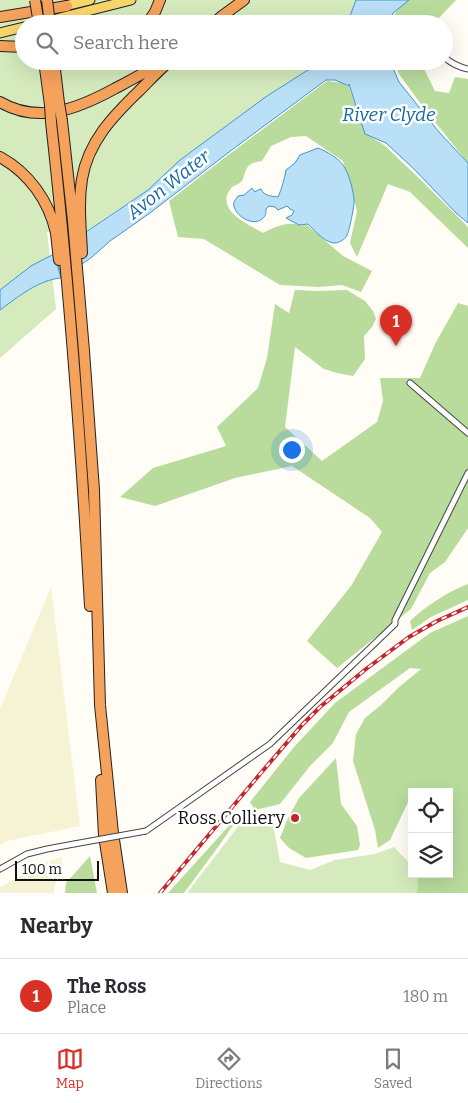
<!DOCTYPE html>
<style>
:root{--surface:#fff;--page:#f7f7f7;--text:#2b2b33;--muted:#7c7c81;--line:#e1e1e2;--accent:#d93025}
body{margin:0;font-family:Bitter,serif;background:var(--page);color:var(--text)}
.controls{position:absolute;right:15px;bottom:15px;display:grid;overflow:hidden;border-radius:0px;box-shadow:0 5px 20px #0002}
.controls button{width:45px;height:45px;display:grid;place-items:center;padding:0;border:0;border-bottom:1px solid var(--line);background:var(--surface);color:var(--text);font:25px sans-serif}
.scale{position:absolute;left:15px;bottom:12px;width:84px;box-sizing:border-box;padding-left:5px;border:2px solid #111;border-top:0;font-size:14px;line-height:18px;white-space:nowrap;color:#111;-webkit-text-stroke:4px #fff;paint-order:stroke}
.you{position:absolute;left:291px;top:449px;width:18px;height:18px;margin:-12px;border:4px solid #fff;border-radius:50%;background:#1a73e8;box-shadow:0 0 0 8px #1a73e833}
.badge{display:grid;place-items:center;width:32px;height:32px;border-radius:50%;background:var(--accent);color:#fff;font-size:16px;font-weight:700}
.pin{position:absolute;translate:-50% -41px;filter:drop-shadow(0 1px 2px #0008)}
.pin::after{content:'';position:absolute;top:26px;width:18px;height:15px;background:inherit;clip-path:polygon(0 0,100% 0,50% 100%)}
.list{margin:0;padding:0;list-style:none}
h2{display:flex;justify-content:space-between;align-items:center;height:65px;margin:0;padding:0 20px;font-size:21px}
h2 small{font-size:16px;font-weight:400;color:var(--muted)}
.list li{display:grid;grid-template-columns:32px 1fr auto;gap:15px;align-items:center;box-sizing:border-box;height:75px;padding:0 20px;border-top:1px solid var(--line)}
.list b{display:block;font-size:19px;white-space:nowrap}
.list p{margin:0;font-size:16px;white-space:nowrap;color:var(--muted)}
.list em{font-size:16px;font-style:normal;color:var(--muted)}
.icon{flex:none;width:28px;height:28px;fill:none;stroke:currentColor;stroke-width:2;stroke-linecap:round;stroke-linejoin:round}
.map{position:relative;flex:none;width:468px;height:893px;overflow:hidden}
.search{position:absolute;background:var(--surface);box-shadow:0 5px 20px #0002;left:15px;right:15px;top:15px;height:55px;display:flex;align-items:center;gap:12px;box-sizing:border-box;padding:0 18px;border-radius:28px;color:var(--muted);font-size:19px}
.sheet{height:140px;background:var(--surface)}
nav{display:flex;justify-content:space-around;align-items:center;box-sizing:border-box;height:70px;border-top:1px solid var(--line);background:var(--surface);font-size:14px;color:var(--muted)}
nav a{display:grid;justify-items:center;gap:2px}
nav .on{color:var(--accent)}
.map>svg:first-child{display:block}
.farmland{fill:#f6f3d4}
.green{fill:#d5ebbd}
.forest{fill:#b9dc9c}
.water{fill:#b9e0f7;stroke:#3f96cf}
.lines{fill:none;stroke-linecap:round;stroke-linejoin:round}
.minor-casing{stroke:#444;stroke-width:7}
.primary-casing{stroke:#222;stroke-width:11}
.motorway-casing{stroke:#222;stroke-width:12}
.minor{stroke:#fff;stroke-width:5}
.primary{stroke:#f9d66b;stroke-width:9}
.motorway{stroke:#f5a25d;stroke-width:10}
.rail-casing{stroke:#c4262e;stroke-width:4}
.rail{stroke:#fff;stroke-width:2;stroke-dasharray:5.5;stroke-linecap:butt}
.minor-bridge-casing{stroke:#444;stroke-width:7;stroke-linecap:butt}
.motorway-bridge-casing{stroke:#222;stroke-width:12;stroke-linecap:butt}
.minor-bridge{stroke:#fff;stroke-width:5}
.motorway-bridge{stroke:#f5a25d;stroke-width:10}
.poi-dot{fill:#c4262e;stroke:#fff;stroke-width:2}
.labels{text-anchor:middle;stroke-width:5;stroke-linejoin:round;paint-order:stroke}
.poi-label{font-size:18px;fill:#111;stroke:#fff;text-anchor:end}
.water-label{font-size:19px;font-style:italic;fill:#1768a6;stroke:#fff}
</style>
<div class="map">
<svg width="468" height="893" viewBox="0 0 468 893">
<rect width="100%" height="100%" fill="#fffdf5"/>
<path class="farmland" d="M51,587L80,826L7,841L0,845V709Z
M62,857V873L55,884L54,893H0V887L43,863Z"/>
<path class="green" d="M0,0H356L347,24H24V61H323L300,75L267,96L180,160L148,190L108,216L88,230L47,232L56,309L0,358Z
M261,814L273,815L274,830L280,862L310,870L335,860L375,854L394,847L412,866V874H418L417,893H187L243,820Z"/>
<path class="forest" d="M409,0H456L433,24H390C394,13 399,6 409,0Z
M394,61H420L435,91L449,93L455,77L468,79V163L423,107L399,74Z
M327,81L341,83L349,87L366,134L384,145L423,182L468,227V248L410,192L388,184L357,257L350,243L357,211L343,161L306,136L291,137L271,146L262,161C255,162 249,163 246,170C244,174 244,177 242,181C239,184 235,185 232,187C213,209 247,224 263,233C273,228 283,223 295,224C299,225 302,226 307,225L343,256L372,271L361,292L342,285L319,287L280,285L204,239L178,237L169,201L223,159Z
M295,290L317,291L347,290L365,301L373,311L376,319L372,327L364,336L365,359L353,376L337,373L324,369L295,347L285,427L322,461L377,422L383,401L380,378H420L435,344L458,303L468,306V528L445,562L430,573L411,609L337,668L307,641L351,586L382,532L370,518L292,466L235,478L155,506L120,497L153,468L226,446L217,427L258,388L267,358L275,304L289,313Z
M468,584V600L431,617L412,630L410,621C426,606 447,592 468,584Z
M468,616V893H417L418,874H449V792H412V798H410L390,840L378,848L375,830L353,761L356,734L365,718L381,705L398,688L421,669L410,668L349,712L333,743L310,766L280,804L255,810L250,802L294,747L335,703L430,633Z
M336,758L341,804L357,826L360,845L358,850L306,858L289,848L280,838L288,818L299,798Z
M245,808L218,847L184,893H168Z
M90,856L97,893H65L66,883Z"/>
<path class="water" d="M356,0H409L393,13L389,24H347Z
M323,61H390L399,82L439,132L468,163V223L457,214L414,169L386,143L365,134L349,84V86L335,80H326L233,149L150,213L110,241L92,257L62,278L55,253L148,190L180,160L267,96L300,75Z
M318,148C326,151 338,158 343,165C349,173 353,190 354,199C355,203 349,234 346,237C345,239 340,242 336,243C326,244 315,231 308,224L299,225L286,218L292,215L294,211L290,209L287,206L278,210L275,207L269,206L266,209C266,213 266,216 262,219C251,228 231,212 234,202C235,200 237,198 238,196L244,195L252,188L254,191L255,192L258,190L261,189C264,196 271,196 278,197C281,191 285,177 286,170L295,163L300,155Z
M54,254L61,278C38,280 18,297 0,310V290L31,266Z"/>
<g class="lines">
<g class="minor-casing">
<path id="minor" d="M444,57C452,64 458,67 468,69
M410,383L468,433
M146,831L270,744L395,624V620L468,473
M0,869L27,854L47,849L74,844"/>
</g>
<g class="primary-casing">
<path id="primary" d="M61,7L90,0
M44,22L131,0
M0,33L24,27"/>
</g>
<g class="motorway-casing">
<path id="motorway" d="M0,17L67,6
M147,24L155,12L160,0
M213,24L222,16L244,0
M0,46L24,47
M44,61L50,105
M54,61L59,103
M0,102C39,125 79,108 114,89C131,80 147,72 162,61
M62,121L73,221L84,351L94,490L100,705L113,833L122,893
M51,122C69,283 81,444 90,606
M0,157C29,173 49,201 56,233C57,242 58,252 59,260
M82,253C81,228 78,204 82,179C88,142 113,116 139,91C149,81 159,70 170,61
M101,780L104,836L113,893"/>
</g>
<use href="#minor" class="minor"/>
<use href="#primary" class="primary"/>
<use href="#motorway" class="motorway"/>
<g class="rail-casing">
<path id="rail" d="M160,893L260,774L302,725L320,707L366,669L409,637L437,621L468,607"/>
</g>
<use href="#rail" class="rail"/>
<g class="minor-bridge-casing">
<path id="minor-bridge" d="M74,844L146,831"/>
</g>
<g class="motorway-bridge-casing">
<path id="motorway-bridge" d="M35,0L39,24
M47,0L50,24
M59,103L62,121
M50,105L51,122"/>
</g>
<use href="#minor-bridge" class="minor-bridge"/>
<use href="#motorway-bridge" class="motorway-bridge"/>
</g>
<circle class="poi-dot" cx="295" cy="818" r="5"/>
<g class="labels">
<g class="poi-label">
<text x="285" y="824">Ross Colliery</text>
</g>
<g class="water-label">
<text x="389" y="121">River Clyde</text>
<text transform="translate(168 184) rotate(-38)" y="7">Avon Water</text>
</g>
</g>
</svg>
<div class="controls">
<button><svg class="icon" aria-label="locate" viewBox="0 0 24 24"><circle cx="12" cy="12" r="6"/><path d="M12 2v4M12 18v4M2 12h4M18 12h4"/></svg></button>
<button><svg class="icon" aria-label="layers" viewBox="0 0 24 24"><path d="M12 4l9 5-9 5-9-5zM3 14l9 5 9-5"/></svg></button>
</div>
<div class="scale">100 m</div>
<div class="you"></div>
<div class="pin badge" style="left:396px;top:346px">1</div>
<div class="search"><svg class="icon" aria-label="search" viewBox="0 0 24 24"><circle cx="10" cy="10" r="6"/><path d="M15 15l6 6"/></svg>Search here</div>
</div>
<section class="sheet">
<h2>Nearby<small></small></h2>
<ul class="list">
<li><span class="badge">1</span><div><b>The Ross</b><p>Place</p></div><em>180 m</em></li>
</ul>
</section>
<nav>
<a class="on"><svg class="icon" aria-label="map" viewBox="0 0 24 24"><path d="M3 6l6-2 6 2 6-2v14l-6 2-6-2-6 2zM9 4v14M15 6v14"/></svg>Map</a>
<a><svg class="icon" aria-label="directions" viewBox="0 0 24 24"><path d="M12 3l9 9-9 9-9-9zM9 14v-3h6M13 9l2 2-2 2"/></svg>Directions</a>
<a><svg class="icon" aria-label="saved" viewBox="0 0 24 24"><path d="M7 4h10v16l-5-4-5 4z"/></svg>Saved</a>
</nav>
